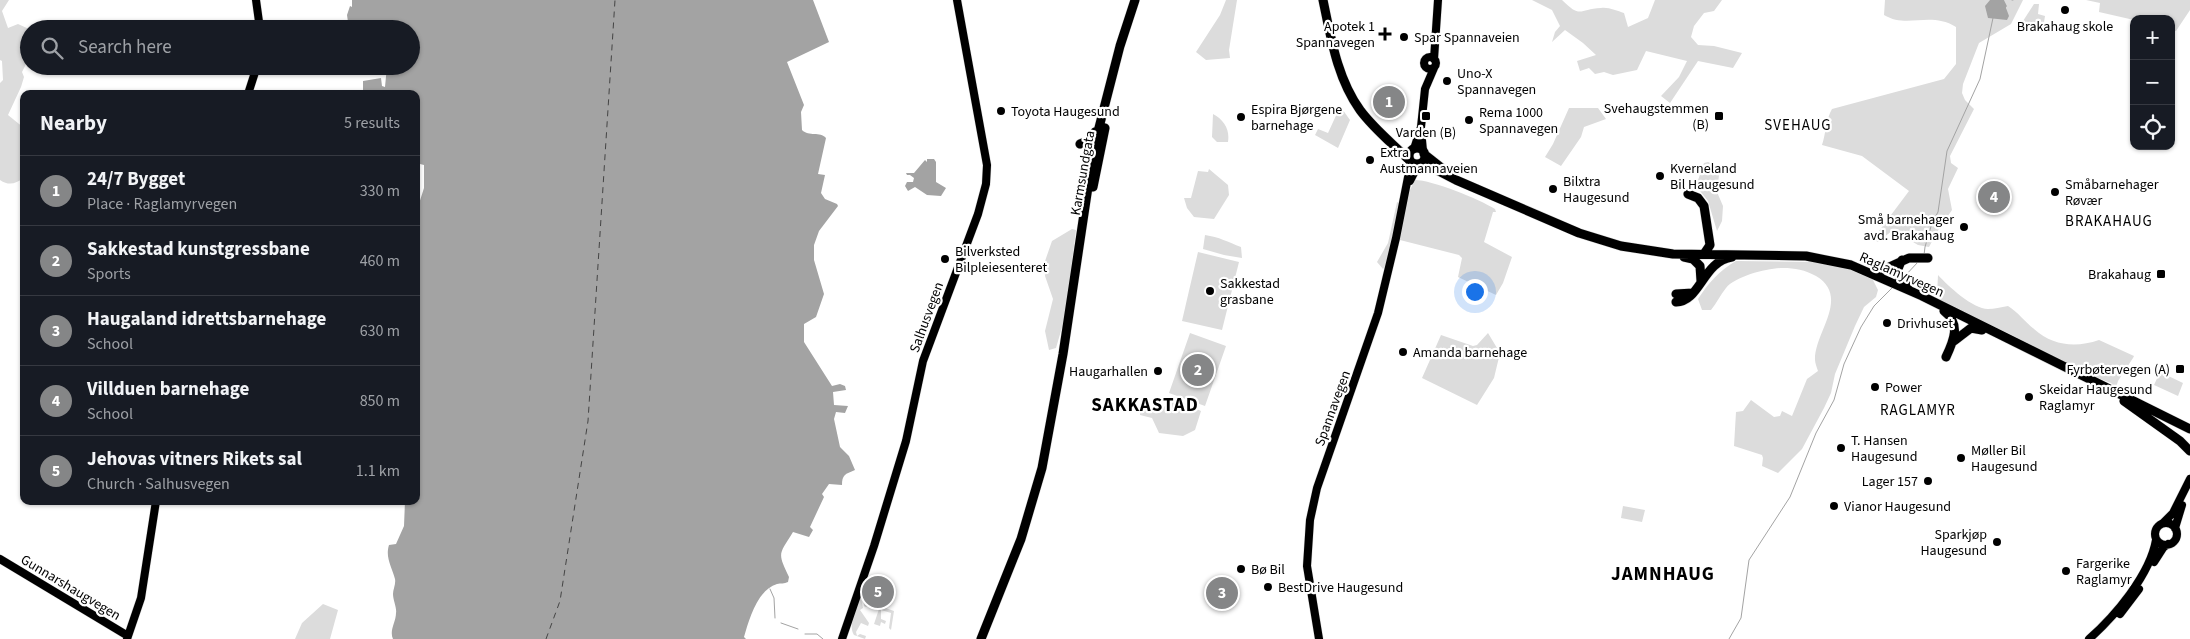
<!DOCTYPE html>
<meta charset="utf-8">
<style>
:root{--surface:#171b24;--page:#242831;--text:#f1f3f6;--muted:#9ea1a6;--line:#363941;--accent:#858687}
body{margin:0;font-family:"Source Sans 3",sans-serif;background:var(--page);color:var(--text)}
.controls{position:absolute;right:15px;top:15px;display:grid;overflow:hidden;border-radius:10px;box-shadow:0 1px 4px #0004}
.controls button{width:45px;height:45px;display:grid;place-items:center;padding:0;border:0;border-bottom:1px solid var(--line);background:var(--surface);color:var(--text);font:25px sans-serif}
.you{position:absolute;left:1474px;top:291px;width:18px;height:18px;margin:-12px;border:4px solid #fff;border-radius:50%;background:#1a73e8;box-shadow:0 0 0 8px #1a73e833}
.badge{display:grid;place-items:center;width:32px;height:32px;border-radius:50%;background:var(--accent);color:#fff;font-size:16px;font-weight:700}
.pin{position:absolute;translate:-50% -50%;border:2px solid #fff;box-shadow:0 1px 5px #0006}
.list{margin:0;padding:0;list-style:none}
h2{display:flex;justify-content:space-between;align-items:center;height:65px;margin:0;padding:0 20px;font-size:21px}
h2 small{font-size:16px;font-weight:400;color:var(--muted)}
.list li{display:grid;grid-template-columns:32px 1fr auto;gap:15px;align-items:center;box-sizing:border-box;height:70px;padding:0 20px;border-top:1px solid var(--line)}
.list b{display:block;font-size:19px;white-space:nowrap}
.list p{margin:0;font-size:16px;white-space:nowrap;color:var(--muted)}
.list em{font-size:16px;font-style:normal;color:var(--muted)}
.icon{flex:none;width:28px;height:28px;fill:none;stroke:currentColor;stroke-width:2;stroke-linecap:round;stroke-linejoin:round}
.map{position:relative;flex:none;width:2190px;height:639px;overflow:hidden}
.search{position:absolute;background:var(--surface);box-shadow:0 1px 4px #0004;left:20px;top:20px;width:400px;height:55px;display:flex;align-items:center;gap:12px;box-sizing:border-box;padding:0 18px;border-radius:28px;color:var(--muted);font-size:19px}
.panel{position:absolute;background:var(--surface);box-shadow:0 1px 4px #0004;left:20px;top:90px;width:400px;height:415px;border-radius:10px}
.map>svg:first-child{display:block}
.green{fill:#dcdcdc}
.water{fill:#a3a3a3}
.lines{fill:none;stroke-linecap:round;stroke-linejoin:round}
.stream{stroke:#a3a3a3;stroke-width:1}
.ferry{stroke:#444;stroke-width:1;stroke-dasharray:6 5;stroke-linecap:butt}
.major-casing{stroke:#dbdbdb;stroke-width:9}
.highway-casing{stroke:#dbdbdb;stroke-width:10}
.major{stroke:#000;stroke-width:8}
.highway{stroke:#000;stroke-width:9}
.poi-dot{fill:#000;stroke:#fff;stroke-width:2}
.labels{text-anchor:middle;stroke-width:4.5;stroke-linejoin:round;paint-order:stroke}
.poi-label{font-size:14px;fill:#000;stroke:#fff;text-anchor:start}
.street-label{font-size:14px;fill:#000;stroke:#fff}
.neighbourhood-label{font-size:15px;letter-spacing:1px;fill:#000;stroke:#fff}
.district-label{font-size:19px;font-weight:bold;letter-spacing:1px;fill:#000;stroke:#fff}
</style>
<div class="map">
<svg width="2190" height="639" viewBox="0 0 2190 639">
<rect width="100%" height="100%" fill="#fff"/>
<path class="green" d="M0,0H9L2,11L8,28L18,24L29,29V58L22,72L24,77L21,87L8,115L24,128V178C15,184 9,186 0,180V83L3,80L2,61L0,60Z
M1226,0H1237L1229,50L1230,58L1206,60L1196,52L1220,15Z
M1532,0H1562C1581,19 1579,9 1601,8C1609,7 1617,11 1624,13L1628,27L1648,18L1655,0H1722L1714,11L1704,13L1694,26L1691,37L1698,45L1714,46L1742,53L1733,68L1698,61L1670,103L1661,96L1679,77L1687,61L1646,51L1637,70L1613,75L1604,72L1595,74L1589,68L1580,71L1577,61L1596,55L1583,43L1565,30L1552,42L1555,32L1560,26L1552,10Z
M1885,0H1990L1988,18H2003L2007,6L2004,0H2023L2011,24L1979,43L1963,84L1962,93L1965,100L1974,109L1950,156L1951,163L1958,168L1948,189L1952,210L1937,232L1929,247L1918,245L1893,230L1878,242L1873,239L1909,191L1862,156L1822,145C1826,133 1826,119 1832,109L1944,79L1956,64V27C1930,11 1907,29 1884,15Z
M2086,0H2190V10L2176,31L2171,30V19L2134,20L2099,12L2100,3Z
M2034,4H2039L2038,14L2045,16L2043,28H2035L2027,23H2024L2023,21Z
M1340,106L1350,120L1338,148L1315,135L1318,129L1328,133L1339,109L1337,108Z
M1569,108H1598L1606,119L1584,127L1581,137L1561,166L1545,157L1553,144Z
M1213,114C1224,120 1230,129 1228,142H1217L1212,137Z
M1708,162L1720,167L1717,192L1723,206L1722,221L1717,231L1708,201L1696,186L1704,163Z
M1209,169L1228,185L1229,195L1214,219L1194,217L1187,208L1184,198H1191L1198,171L1208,172Z
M1415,180C1432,180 1479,199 1495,209L1496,212H1493L1484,242L1512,257L1503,283L1496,295L1458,277L1462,258L1459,255L1396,239L1401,208Z
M1397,202L1399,203V212L1386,265L1383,269L1377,262L1388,243Z
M1072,229L1076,230L1065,317L1056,348L1049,350L1045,331L1053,299L1045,276L1044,264L1052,241Z
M1205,235C1219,237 1228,242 1241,247L1242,258L1224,255L1203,249Z
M1198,252L1239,262L1222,330L1182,321Z
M1736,261L1814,262L1847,268L1872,278L1878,290L1876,297L1864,307L1855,326L1835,374L1831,393L1824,408L1802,449L1778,473L1762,466L1763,458L1762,455L1734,446L1736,412L1743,411L1751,400L1774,417L1780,416L1782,411L1792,416L1807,379L1818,371C1817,368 1815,363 1815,360C1814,333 1851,297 1816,276C1805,270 1795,268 1783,268C1768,268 1736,276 1726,288C1720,295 1717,303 1711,310H1702L1698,299C1709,282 1719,271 1736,261Z
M1938,275C1948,286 1973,309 1988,309C1994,309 2001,307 2008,306C2018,312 2025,322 2034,329C2053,346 2076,348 2099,340L2134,356L2133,358L2118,381L2116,388L2111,383L2085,373L2008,333L1962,313L1939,299L1937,296Z
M1190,333L1226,346L1205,406L1169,393Z
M1488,333L1500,353L1494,378L1477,405L1422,378L1441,335L1473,346L1477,345Z
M2160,372L2183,383L2178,396L2154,385Z
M1173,398L1201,411L1195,430L1183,436L1159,433L1152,418L1140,415V406L1162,409Z
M1623,506L1645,510L1642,522L1621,518Z
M861,596L879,604L877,608L869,604L866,607L864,606L865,599H861L863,608L860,610L869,623L868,626L861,623L856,632L857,636L860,634L866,636L865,639L854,635C847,624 858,608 861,596Z
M323,604L338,610L330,639H295L302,623Z
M880,606L894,611L891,630L889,628L891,613L881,610V619L886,621L885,624L881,622L880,626L874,624Z"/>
<path class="water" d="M352,0H813L829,42L787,62L804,105L801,112L802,130C809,137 820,131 826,138L818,174L825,175L821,193L825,199L837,204L838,206L819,231L814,245V260L824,294L816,317L804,324V342L832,386L840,384L845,386L846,390L833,392L834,405L848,406L845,413L836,412L834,419L840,447L849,456L855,470C845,474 842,475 842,485L829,484L822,494L824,497L810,527L813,530L809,537L793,532C779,555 777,552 789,577L788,582C784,584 781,583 777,584C757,590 749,620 744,637L746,639H393C389,630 396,622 396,613C397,608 393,600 393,594C393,589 396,584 395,579C392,567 385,558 389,545L396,544L404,526L405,501H416V213L424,188V165L420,164L416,123V94H363V81L381,78L382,86L385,87L387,66H411V29H349L347,15L350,6L352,7Z
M1990,0H2004L2007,6L2006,8L2009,16L2007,20L1988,18L1985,6Z
M927,159H934L936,162V182L946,188L941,196L927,195L915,187L908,191L905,186L907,182H913L914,178L910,175H907L906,173H914L925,160L927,162Z"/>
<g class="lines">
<path class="stream" d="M2012,0H2013
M1924,255L1925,247L1932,223L1938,212L1947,151L1980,79L1993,18
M1904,277L1918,262
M770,589L774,598L775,618
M781,623L798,629
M805,634H817L823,639
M1729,639L1741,618L1749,560L1790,497L1816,433L1834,400L1844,364L1861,327L1874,306L1892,288"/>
<path class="ferry" d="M546,639L560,601L588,421L615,0"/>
<g class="major-casing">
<path id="major" d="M256,0L260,29
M1424 63a6 6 0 1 1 12 0a6 6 0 1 1-12 0Z
M1434,59L1438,0
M248,94L257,66
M1421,129L1423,151
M1414,149L1421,127L1425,89L1434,68
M1410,181L1418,165
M2155 534a11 11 0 1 1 22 0a11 11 0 1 1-22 0Z
M2163,523L2173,513L2190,479
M2175,528L2182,505
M0,559L128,636
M2154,562L2163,548L2168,544
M2120,614L2139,589
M127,639L141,598L156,501
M842,639L874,546L906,441L923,361L978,214L986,184L987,165L957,0
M1319,639L1307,566L1310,520L1317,488L1378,313L1396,238L1411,162
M2089,639C2115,616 2150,575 2156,540"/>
</g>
<g class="highway-casing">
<path id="highway" d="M1323,0C1331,38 1337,78 1360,110C1374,129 1393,144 1409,160
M1080,144L1090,140L1095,132
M1409 156a8 8 0 1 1 16 0a8 8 0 1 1-16 0Z
M1424,154L1443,169
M1420,164L1431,167L1456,180L1579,233L1621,246L1673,254L1806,256L1851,265L1922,296L2190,429
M1093,187L1105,128
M1688,194L1698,198L1704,206L1710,245L1704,254
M1684,257L1693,259L1700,266L1701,281
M1902,260C1895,272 1897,278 1908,286
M1874,274L1909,258H1928
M1676,294L1693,293
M1676,302C1700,302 1703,261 1732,257
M1944,311C1961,324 1954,340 1946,357
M1954,341L1971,328L1982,330
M2124,401L2180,441L2190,451
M981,639L1021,539L1042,468L1063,354L1094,147L1120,46L1135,0"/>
</g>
<use href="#major" class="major"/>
<use href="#highway" class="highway"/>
</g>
<g class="poi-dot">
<circle cx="2065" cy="10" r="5"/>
<path d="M1382.5 26.5h5v5h5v5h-5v5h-5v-5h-5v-5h5z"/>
<circle cx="1404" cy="37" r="5"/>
<circle cx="1447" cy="81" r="5"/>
<circle cx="1001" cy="111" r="5"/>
<rect x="1421" y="111" width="10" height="10" rx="2.5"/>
<rect x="1714" y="111" width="10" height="10" rx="2.5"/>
<circle cx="1241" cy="117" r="5"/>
<circle cx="1469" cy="120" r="5"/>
<circle cx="1370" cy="160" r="5"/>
<circle cx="1660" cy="176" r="5"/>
<circle cx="1553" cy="189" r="5"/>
<circle cx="2055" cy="192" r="5"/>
<circle cx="1964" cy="227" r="5"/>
<circle cx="945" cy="259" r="5"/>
<rect x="2156" y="269" width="10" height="10" rx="2.5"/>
<circle cx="1210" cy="291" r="5"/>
<circle cx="1887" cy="323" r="5"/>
<circle cx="1403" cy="352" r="5"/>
<rect x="2175" y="364" width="10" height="10" rx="2.5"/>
<circle cx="1158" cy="371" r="5"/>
<circle cx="1875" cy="387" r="5"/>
<circle cx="2029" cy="397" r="5"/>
<circle cx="1841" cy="448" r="5"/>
<circle cx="1961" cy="458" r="5"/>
<circle cx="1928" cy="481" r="5"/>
<circle cx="1834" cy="506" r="5"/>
<circle cx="1997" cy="542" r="5"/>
<circle cx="1241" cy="569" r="5"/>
<circle cx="2066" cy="571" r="5"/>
<circle cx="1268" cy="587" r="5"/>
</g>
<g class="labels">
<g class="poi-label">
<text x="1375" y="31" text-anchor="end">Apotek 1<tspan x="1375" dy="16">Spannavegen</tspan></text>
<text x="2065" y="31" text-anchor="middle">Brakahaug skole</text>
<text x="1414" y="42">Spar Spannaveien</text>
<text x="1457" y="78">Uno-X<tspan x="1457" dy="16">Spannavegen</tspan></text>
<text x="1709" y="113" text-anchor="end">Svehaugstemmen<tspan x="1709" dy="16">(B)</tspan></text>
<text x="1251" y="114">Espira Bjørgene<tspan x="1251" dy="16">barnehage</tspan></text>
<text x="1011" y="116">Toyota Haugesund</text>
<text x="1479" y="117">Rema 1000<tspan x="1479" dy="16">Spannavegen</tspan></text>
<text x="1426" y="137" text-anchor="middle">Varden (B)</text>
<text x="1380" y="157">Extra<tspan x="1380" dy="16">Austmannaveien</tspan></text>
<text x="1670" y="173">Kverneland<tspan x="1670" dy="16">Bil Haugesund</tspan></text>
<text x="1563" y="186">Bilxtra<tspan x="1563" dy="16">Haugesund</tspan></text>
<text x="2065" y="189">Småbarnehager<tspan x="2065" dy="16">Røvær</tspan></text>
<text x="1954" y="224" text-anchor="end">Små barnehager<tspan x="1954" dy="16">avd. Brakahaug</tspan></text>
<text x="955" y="256">Bilverksted<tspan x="955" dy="16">Bilpleiesenteret</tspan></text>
<text x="2151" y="279" text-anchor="end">Brakahaug</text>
<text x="1220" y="288">Sakkestad<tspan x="1220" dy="16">grasbane</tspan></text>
<text x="1897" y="328">Drivhuset</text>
<text x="1413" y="357">Amanda barnehage</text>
<text x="2170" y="374" text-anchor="end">Fyrbøtervegen (A)</text>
<text x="1148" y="376" text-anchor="end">Haugarhallen</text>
<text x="1885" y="392">Power</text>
<text x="2039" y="394">Skeidar Haugesund<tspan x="2039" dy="16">Raglamyr</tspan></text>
<text x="1851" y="445">T. Hansen<tspan x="1851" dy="16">Haugesund</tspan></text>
<text x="1971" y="455">Møller Bil<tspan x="1971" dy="16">Haugesund</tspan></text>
<text x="1918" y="486" text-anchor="end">Lager 157</text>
<text x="1844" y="511">Vianor Haugesund</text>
<text x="1987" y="539" text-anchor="end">Sparkjøp<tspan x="1987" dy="16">Haugesund</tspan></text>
<text x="2076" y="568">Fargerike<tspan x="2076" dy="16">Raglamyr</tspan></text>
<text x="1251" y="574">Bø Bil</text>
<text x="1278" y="592">BestDrive Haugesund</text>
</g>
<g class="street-label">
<text transform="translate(1082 173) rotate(-80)" y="5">Karmsundgata</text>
<text transform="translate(1902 274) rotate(24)" y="5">Raglamyrvegen</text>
<text transform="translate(926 317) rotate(-70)" y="5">Salhusvegen</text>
<text transform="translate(1332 408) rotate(-70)" y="5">Spannavegen</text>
<text transform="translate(71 587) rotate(31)" y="5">Gunnarshaugvegen</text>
</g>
<g class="neighbourhood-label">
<text x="1798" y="130">SVEHAUG</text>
<text x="2109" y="226">BRAKAHAUG</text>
<text x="1918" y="415">RAGLAMYR</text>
</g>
<g class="district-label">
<text x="1145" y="411">SAKKASTAD</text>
<text x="1663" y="580">JAMNHAUG</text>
</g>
</g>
</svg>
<div class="controls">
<button>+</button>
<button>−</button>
<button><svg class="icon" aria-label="locate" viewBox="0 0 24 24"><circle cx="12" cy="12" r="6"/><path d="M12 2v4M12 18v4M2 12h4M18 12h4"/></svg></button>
</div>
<div class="you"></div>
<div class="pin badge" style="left:1389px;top:102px">1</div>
<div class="pin badge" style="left:1198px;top:370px">2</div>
<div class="pin badge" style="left:1222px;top:593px">3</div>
<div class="pin badge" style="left:1994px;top:197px">4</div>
<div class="pin badge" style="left:878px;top:592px">5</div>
<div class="search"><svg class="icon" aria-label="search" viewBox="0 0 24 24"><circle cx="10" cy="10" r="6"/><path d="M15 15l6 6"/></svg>Search here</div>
<section class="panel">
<h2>Nearby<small>5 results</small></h2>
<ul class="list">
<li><span class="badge">1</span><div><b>24/7 Bygget</b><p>Place · Raglamyrvegen</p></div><em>330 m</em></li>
<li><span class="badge">2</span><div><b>Sakkestad kunstgressbane</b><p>Sports</p></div><em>460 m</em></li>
<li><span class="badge">3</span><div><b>Haugaland idrettsbarnehage</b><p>School</p></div><em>630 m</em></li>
<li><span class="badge">4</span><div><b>Villduen barnehage</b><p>School</p></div><em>850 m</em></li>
<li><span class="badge">5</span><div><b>Jehovas vitners Rikets sal</b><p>Church · Salhusvegen</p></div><em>1.1 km</em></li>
</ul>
</section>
</div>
